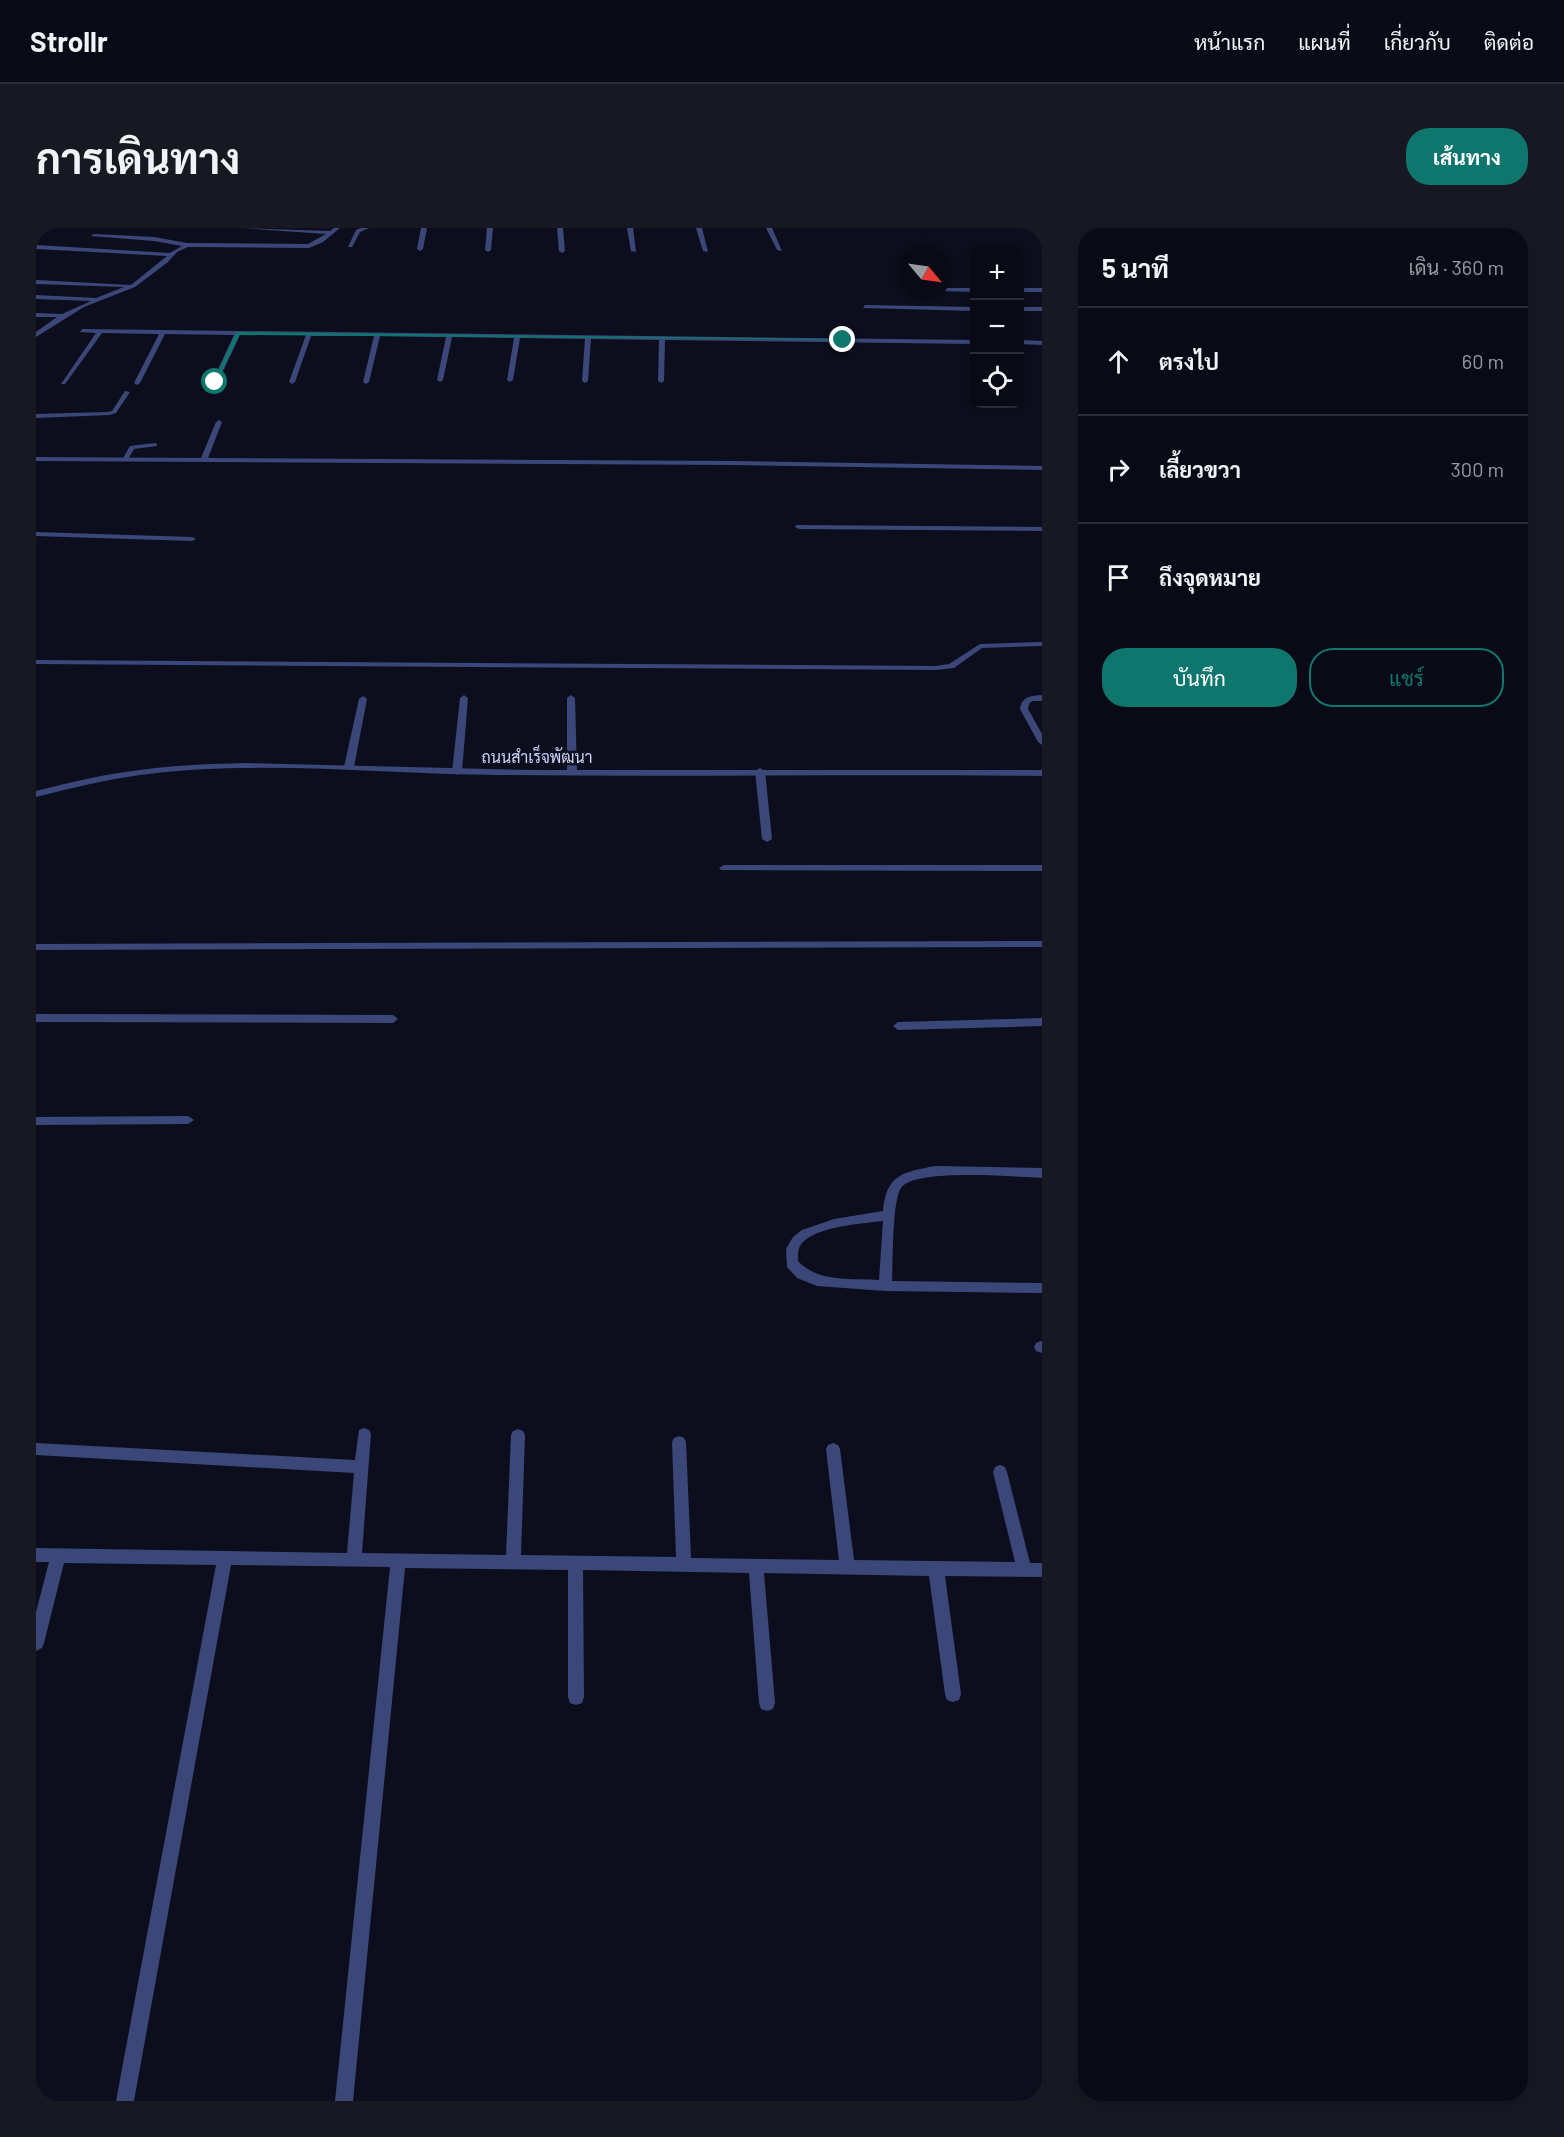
<!DOCTYPE html>
<html lang="th">
<meta charset="utf-8">
<style>
:root{--surface:#0a0a16;--page:#181823;--text:#f1f3f6;--muted:#999aa1;--line:#2a2b35;--accent:#0f766e}
body{margin:0;font-family:Barlow,Sarabun,sans-serif;background:var(--page);color:var(--text)}
.controls{position:absolute;right:18px;top:18px;display:grid;overflow:hidden;border-radius:12px;box-shadow:0 3px 9px #0003}
.controls button{width:54px;height:54px;display:grid;place-items:center;padding:0;border:0;border-bottom:2px solid var(--line);background:var(--surface);color:var(--text);font:30px sans-serif}
.compass{position:absolute;left:862px;top:18px;width:54px;height:54px;border-radius:50%;background:var(--surface);box-shadow:0 3px 9px #0003;rotate:119deg}
.stop{position:absolute;width:18px;height:18px;margin:-14px;border:4px solid #0f766e;border-radius:50%;background:#fff}
.stop.end{background:#0f766e;border-color:#fff;box-shadow:0 2px 6px #0008}
.list{margin:0;padding:0;list-style:none}
h2{display:flex;justify-content:space-between;align-items:center;height:78px;margin:0;padding:0 24px;font-size:26px}
h2 small{font-size:20px;font-weight:400;color:var(--muted)}
.list li{display:grid;grid-template-columns:39px 1fr auto;gap:18px;align-items:center;box-sizing:border-box;height:108px;padding:0 24px;border-top:2px solid var(--line)}
.list b{display:block;font-size:22px;white-space:nowrap}
.list em{font-size:20px;font-style:normal;color:var(--muted)}
.actions{display:flex;gap:12px;padding:18px 24px}
.actions a{flex:1;padding:14px 0;border:2px solid var(--accent);border-radius:24px;text-align:center;font-size:21px;color:var(--accent)}
.actions .main{background:var(--accent);color:#fff}
.icon{flex:none;width:33px;height:33px;fill:none;stroke:currentColor;stroke-width:2;stroke-linecap:round;stroke-linejoin:round}
.map{position:relative;flex:none;width:1006px;height:1873px;overflow:hidden;border-radius:24px}
header{display:flex;align-items:center;gap:36px;box-sizing:border-box;height:84px;padding:0 30px;background:var(--surface);border-bottom:2px solid var(--line)}
header strong{font-size:28px}
nav{display:flex;gap:33px;margin-inline-start:auto;font-size:21px}
.intro{display:flex;align-items:center;justify-content:space-between;box-sizing:border-box;height:144px;padding:0 36px}
h1{margin:0;font-size:42px}
.button{padding:15px 27px;border-radius:24px;background:var(--accent);color:#fff;font-size:21px;font-weight:700}
main{display:flex;gap:36px;padding:0 36px}
aside{flex:1;background:var(--surface);border-radius:24px;box-shadow:0 3px 9px #0003}
.map>svg:first-child{display:block}
.lines{fill:none;stroke-linecap:round;stroke-linejoin:round}
.service{fill:#3b4779;fill-rule:evenodd}
.minor{fill:#3b4779;fill-rule:evenodd}
.tertiary{fill:#3b4779;fill-rule:evenodd}
.route{fill:#0f766e}
.labels{text-anchor:middle;stroke-width:5;stroke-linejoin:round;paint-order:stroke}
.far-street-label{font-size:16px;fill:#ccd2fc;stroke:#0d0e1d}
</style>
<header>
<strong>Strollr</strong>
<nav><a>หน้าแรก</a><a>แผนที่</a><a>เกี่ยวกับ</a><a>ติดต่อ</a></nav>
</header>
<div class="intro"><h1>การเดินทาง</h1><a class="button">เส้นทาง</a></div>
<main>
<div class="map">
<svg width="1006" height="1873" viewBox="0 0 1006 1873">
<rect width="100%" height="100%" fill="#0d0e1d"/>
<g class="lines">
<path class="service" d="M908,60H939V64L906,63Z
M984,60H1006V64H984Z
M119,215L121,216V218L98,221L91,233L86,232L94,218Z
M760,297L1006,299V303L763,301L759,299Z
M0,304L156,309L160,311L156,313L0,308Z
M1006,467V473H996L993,476L992,481L1006,506V517L1002,514L984,481C986,468 995,468 1006,467Z
M724,540L729,543L736,611L731,614L726,611L719,543Z
M1006,790V798L862,802L857,798L862,794Z
M1005,1113H1006V1125L1000,1123L998,1119L1000,1115Z"/>
<path class="minor" d="M205,0L294,3L298,0H304L287,14L273,20L152,19L141,24L132,34L99,59L48,79L0,109V104L21,89H0V85L26,86L55,73L0,71V67L60,70L88,59L0,56V52L95,57L131,28L0,21V17L134,25L146,18L118,13L55,8L58,6L118,9L151,15L272,16L290,6Z
M325,0H333L324,4L316,19H312L320,2Z
M385,0H391L387,21L384,23L381,21Z
M451,0H457L455,22L452,24L449,22Z
M521,0H527L529,23L526,25L523,23Z
M591,0H597L600,24L595,23Z
M660,0H666L672,24L667,23Z
M730,0H736L746,23L741,22Z
M829,77L939,79V83L827,80Z
M984,79H1006V83H984Z
M46,101L939,112V116L629,112L628,153L625,155L622,153L623,112L555,111L552,153L549,155L546,153L549,111L484,110L477,152L474,154L471,152L478,110L416,109L407,152L404,154L401,152L410,109L344,108L333,154L330,156L327,154L338,108H275L259,154L256,156L253,154L270,107H204L182,154L179,156L176,154L198,107L129,106L104,155L101,157L98,155L123,106L66,105L29,156H25L60,105L44,104Z
M984,112L1006,113V117L984,116Z
M89,163L94,164L80,185L74,187L0,190V186L71,184L76,183Z
M183,192L186,194L172,230L698,233L1006,238V242L698,237L0,233V229L165,230L180,194Z
M1006,414V418L946,420L918,440L900,442L0,436V432L900,438L913,436L944,416Z
M428,467L432,470L426,544L421,547L416,544L424,470Z
M535,467L539,470L541,544L536,547L531,544V470Z
M327,468L331,471L318,539L313,542L308,539L323,471Z
M688,637H1006V643L685,642L683,640Z
M1006,713V719L0,722V716Z
M0,786L357,787L362,791L357,795L0,794Z
M152,888L158,892L152,896L0,897V889Z
M899,938L1006,940V950C981,949 878,940 865,960C856,973 857,1034 856,1053L1006,1055V1065L849,1063L781,1058L761,1050L751,1039L750,1021L757,1009L766,1002L798,991L847,983C850,946 868,944 899,938ZM847,993L843,1052C816,1050 782,1055 762,1033C762,1027 761,1021 766,1015C782,998 824,996 847,993Z
M328,1200L333,1202L335,1206L326,1325L470,1327L475,1207L477,1203L482,1201L487,1203L489,1207L485,1327L640,1329L636,1214L638,1210L643,1208L648,1210L650,1214L655,1330L803,1332L790,1221L792,1217L797,1215L802,1217L804,1221L818,1332L979,1334L957,1244L959,1239L964,1237L969,1239L971,1244L994,1335H1006V1349L909,1348L925,1466L923,1472L917,1474L911,1472L909,1466L893,1348L728,1345L739,1475L737,1481L731,1483L725,1481L723,1475L713,1345L547,1342L548,1469L546,1475L540,1477L534,1475L532,1469V1342L369,1340L317,1873H299L354,1339L195,1337L98,1873H80L180,1337L28,1335L8,1415L6,1420L0,1423V1384L13,1334H0V1320L311,1325L318,1245L0,1227V1215L319,1232L323,1202Z"/>
<path class="tertiary" d="M210,535L496,542H1006V548C825,546 644,549 464,547C345,546 223,531 104,547C69,552 35,560 0,569V563C35,554 69,546 104,542C139,537 175,536 210,535Z"/>
</g>
<path class="route" d="M200,104L807,111L810,112L203,107L181,154L177,155Z"/>
<g class="labels">
<g class="far-street-label">
<text x="501" y="535">ถนนสำเร็จพัฒนา</text>
</g>
</g>
</svg>
<div class="controls">
<button>+</button>
<button>−</button>
<button><svg class="icon" aria-label="locate" viewBox="0 0 24 24"><circle cx="12" cy="12" r="6"/><path d="M12 2v4M12 18v4M2 12h4M18 12h4"/></svg></button>
</div>
<svg class="compass" viewBox="-18 -18 36 36"><path d="M0-13l5 13h-10z" fill="#e53935"/><path d="M0 13l5-13h-10z" fill="#999aa1"/></svg>
<div class="stop" style="left:179px;top:154px"></div>
<div class="stop end" style="left:807px;top:112px"></div>
</div>
<aside>
<h2>5 นาที<small>เดิน · 360 m</small></h2>
<ul class="list">
<li><svg class="icon" aria-label="ahead" viewBox="0 0 24 24"><path d="M12 20V5M6 11l6-6 6 6"/></svg><div><b>ตรงไป</b></div><em>60 m</em></li>
<li><svg class="icon" aria-label="right" viewBox="0 0 24 24"><path d="M7 20v-9h11M14 6l5 5-5 5"/></svg><div><b>เลี้ยวขวา</b></div><em>300 m</em></li>
<li><svg class="icon" aria-label="arrive" viewBox="0 0 24 24"><path d="M6 21V4h12l-3 4 3 4H6"/></svg><div><b>ถึงจุดหมาย</b></div></li>
</ul>
<div class="actions"><a class="main">บันทึก</a><a>แชร์</a></div>
</aside>
</main>
